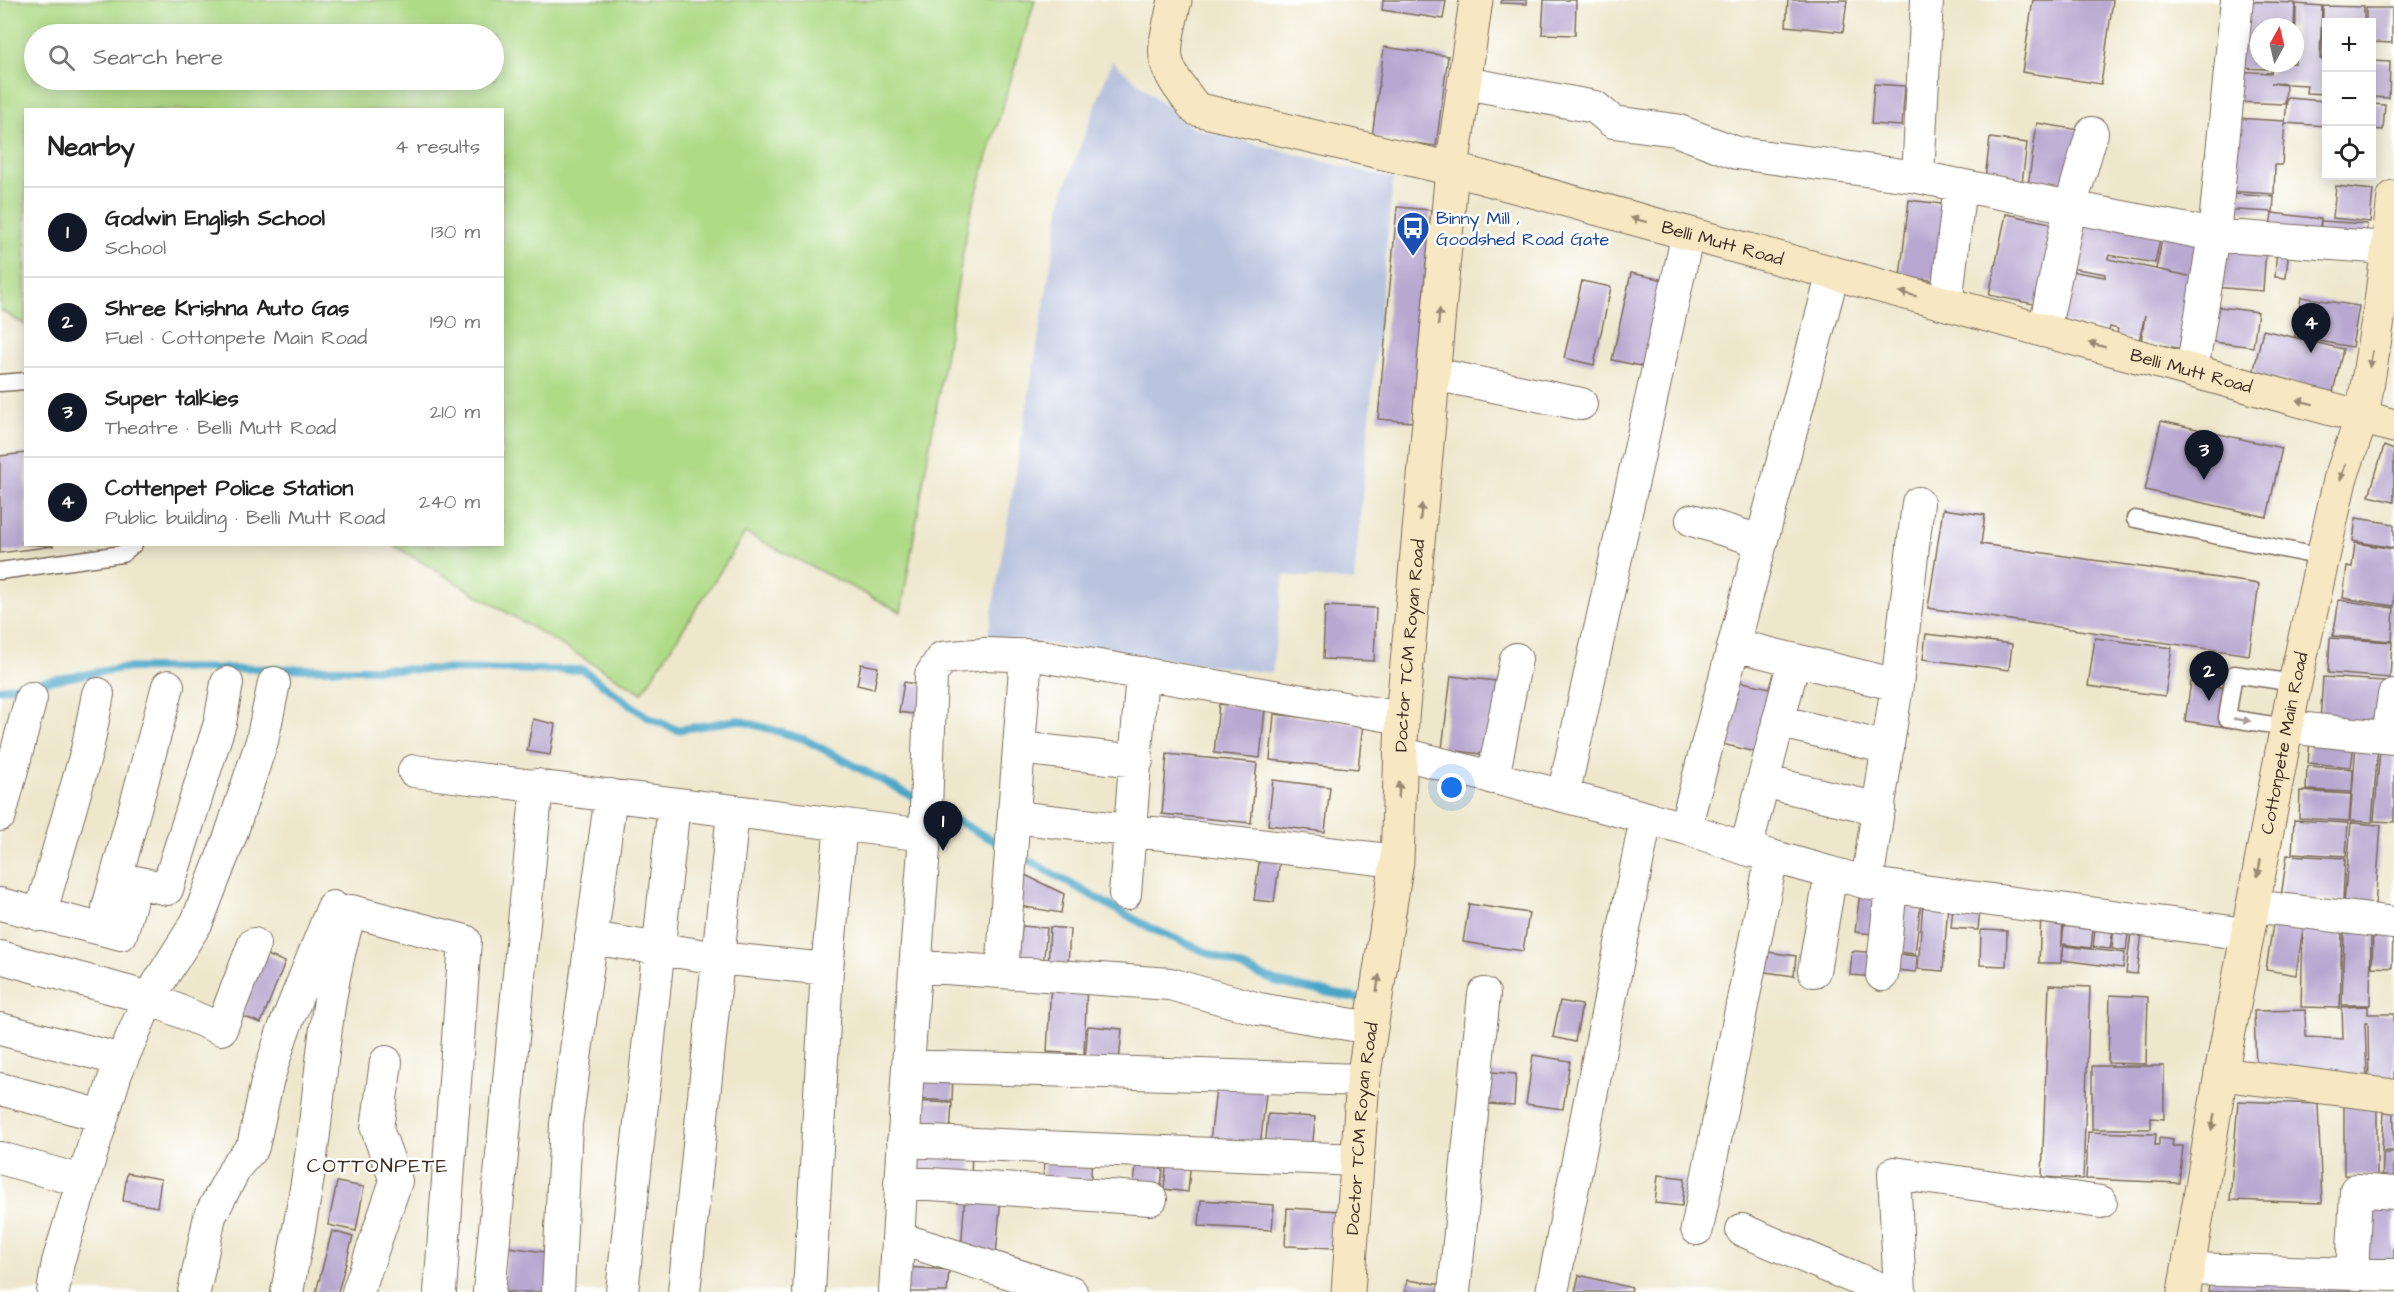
<!DOCTYPE html>
<meta charset="utf-8">
<style>
:root{--surface:#fff;--page:#f2f2f2;--text:#222;--muted:#767676;--line:#e0e0e0;--accent:#111827}
body{margin:0;font-family:"Architects Daughter",sans-serif;background:var(--page);color:var(--text)}
.controls{position:absolute;right:18px;top:18px;display:grid;overflow:hidden;border-radius:0px;box-shadow:0 3px 15px #0003}
.controls button{width:54px;height:54px;display:grid;place-items:center;padding:0;border:0;border-bottom:2px solid var(--line);background:var(--surface);color:var(--text);font:30px sans-serif}
.compass{position:absolute;left:2250px;top:18px;width:54px;height:54px;border-radius:50%;background:var(--surface);box-shadow:0 3px 15px #0003;rotate:8deg}
.you{position:absolute;left:1452px;top:788px;width:21px;height:21px;margin:-15px;border:4px solid #fff;border-radius:50%;background:#1a73e8;box-shadow:0 0 0 9px #1a73e833}
.badge{display:grid;place-items:center;width:39px;height:39px;border-radius:50%;background:var(--accent);color:#fff;font-size:20px;font-weight:700}
.pin{position:absolute;translate:-50% -50px;filter:drop-shadow(0 2px 3px #0008)}
.pin::after{content:'';position:absolute;top:32px;width:21px;height:18px;background:inherit;clip-path:polygon(0 0,100% 0,50% 100%)}
.list{margin:0;padding:0;list-style:none}
h2{display:flex;justify-content:space-between;align-items:center;height:78px;margin:0;padding:0 24px;font-size:26px}
h2 small{font-size:20px;font-weight:400;color:var(--muted)}
.list li{display:grid;grid-template-columns:39px 1fr auto;gap:18px;align-items:center;box-sizing:border-box;height:90px;padding:0 24px;border-top:2px solid var(--line)}
.list b{display:block;font-size:22px;white-space:nowrap}
.list p{margin:0;font-size:20px;white-space:nowrap;color:var(--muted)}
.list em{font-size:20px;font-style:normal;color:var(--muted)}
.icon{flex:none;width:33px;height:33px;fill:none;stroke:currentColor;stroke-width:2;stroke-linecap:round;stroke-linejoin:round}
.map{position:relative;flex:none;width:2394px;height:1292px;overflow:hidden}
.search{position:absolute;background:var(--surface);box-shadow:0 3px 15px #0003;left:24px;top:24px;width:480px;height:66px;display:flex;align-items:center;gap:15px;box-sizing:border-box;padding:0 21px;border-radius:33px;color:var(--muted);font-size:22px}
.panel{position:absolute;background:var(--surface);box-shadow:0 3px 15px #0003;left:24px;top:108px;width:480px;height:438px;border-radius:0px}
.map>svg:first-child{display:block}
.industrial{fill:#bac4de}
.green{fill:#afda86;stroke:#758252;stroke-width:1.5;fill-rule:evenodd}
.lines{fill:none;stroke-linecap:round;stroke-linejoin:round}
.stream{stroke:#4aa6c8;stroke-width:8}
.building{fill:#b8a7d0}
.lane-casing{stroke:#7a6c5b;stroke-width:19}
.street-casing{stroke:#7a6c5b;stroke-width:34}
.secondary-casing{stroke:#7a6c5b;stroke-width:35}
.lane{stroke:#fff;stroke-width:16}
.street{stroke:#fff;stroke-width:32}
.secondary{stroke:#f7e8c3;stroke-width:33}
.oneway{fill:#998970}
.oneway2{fill:#a79f9a}
.labels{text-anchor:middle;stroke-width:5;stroke-linejoin:round;paint-order:stroke}
.transit-label{font-size:18px;fill:#164399;stroke:#fff;text-anchor:start}
.street-label{font-size:18px;fill:#3b2a1e;stroke:#fff}
.neighbourhood-label{font-size:20px;letter-spacing:1.5px;fill:#3b2a1e;stroke:#fff}
</style>
<div class="map">
<svg width="2394" height="1292" viewBox="0 0 2394 1292">
<rect width="100%" height="100%" fill="#fff"/>
<filter id="ink" filterUnits="userSpaceOnUse"><feTurbulence type="fractalNoise" baseFrequency=".0167" numOctaves="2"/><feDisplacementMap in="SourceGraphic" scale="12" xChannelSelector="R" yChannelSelector="G"/><feConvolveMatrix kernelMatrix="1 2 1 2 8 2 1 2 1" color-interpolation-filters="sRGB"/></filter>
<filter id="wash" filterUnits="userSpaceOnUse"><feTurbulence type="fractalNoise" baseFrequency=".008" numOctaves="4" result="noise"/><feDisplacementMap in="SourceGraphic" scale="24" xChannelSelector="R" yChannelSelector="G"/><feGaussianBlur stdDeviation="1.35" result="paint"/><feColorMatrix in="noise" values="0 0 0 0 0 0 0 0 0 0 0 0 0 0 0 0 0 1.4 0 .05"/><feComposite in="paint" operator="in"/></filter>
<g filter="url(#wash)">
<rect width="100%" height="100%" fill="#eee7cc"/>
<path class="industrial" d="M1112,61L1192,128L1393,179L1354,581L1284,575L1272,673L988,636L1063,193Z"/>
<path class="green" d="M0,0H1035L969,218L901,612L745,533L642,693L393,545L502,544V110H26L25,325L0,310ZM34,34H494V80H34Z"/>
<g class="lines">
<path class="stream" d="M0,689L122,668L583,670L647,717L677,730L738,720L804,739L921,801
M932,807L1005,847
M1019,855L1150,928L1279,983L1361,999"/>
</g>
<g id="blocks">
<path class="building" d="M1383,0H1446L1443,19L1382,10Z
M1502,0H1527V4L1501,3Z
M1544,0H1576L1575,35L1542,34Z
M1788,0H1847L1843,32L1786,26Z
M2033,0H2113L2101,84L2022,72Z
M2238,1L2295,3L2294,27H2259V63H2295L2296,4L2322,6L2320,59L2322,60L2323,6L2364,7V22H2326V94L2306,93L2307,85L2271,83L2286,85L2285,104L2234,102L2235,71L2271,73L2272,65H2267V69L2235,68Z
M2366,8H2392V43L2372,42V22H2366Z
M1384,47L1448,56L1436,146L1372,137Z
M2372,61L2390,62L2389,98L2372,97Z
M1874,84L1905,86L1902,126L1871,124Z
M2287,98L2326,101V126L2285,123Z
M2372,104L2385,105L2383,130L2372,129Z
M2235,118L2285,121L2282,165H2275L2274,194L2223,191Z
M2037,123L2080,130L2070,192L2028,186Z
M1990,138L2027,143L2021,191L1984,187Z
M2336,186L2373,190L2370,222L2333,218Z
M2221,193L2274,197L2273,212L2220,209Z
M1909,200L1950,205L1941,281L1900,277Z
M1397,207L1431,210L1412,422L1378,419Z
M2272,213L2321,219L2318,239L2269,234Z
M2006,214L2060,225L2043,306L1989,295Z
M2321,221L2367,224L2366,240L2320,237Z
M2080,224L2162,229L2155,263L2109,255L2108,259L2189,276L2156,269L2164,230L2205,238L2190,350L2141,342L2145,315L2139,341L2116,337L2118,329L2110,327L2109,331L2060,322L2070,271L2105,277V274L2071,268Z
M2217,243L2266,248L2263,291L2213,287Z
M2277,246L2289,247L2286,278L2275,277Z
M1631,273L1669,281L1650,368L1612,360Z
M1582,281L1611,287L1594,365L1564,358Z
M2301,297L2359,306L2352,347L2295,337Z
M2212,306L2258,312L2253,347L2207,341Z
M2263,330L2343,349L2333,392L2253,374Z
M2161,421L2282,448L2267,517L2145,490Z
M2384,446L2394,450V502L2369,496Z
M26,453V544L54,546L0,553V456Z
M1943,509L1985,515L1981,544L2259,584L2249,655L1928,608Z
M2356,518L2394,524V548L2353,541Z
M2355,543L2394,549V606L2343,598L2347,566L2352,567Z
M2339,600L2394,608L2392,641L2333,636Z
M1325,606L1376,608L1374,661L1323,659Z
M1926,634L2012,644L2009,670L1923,659Z
M2095,638L2172,648L2165,696L2088,686Z
M2330,638L2392,642L2390,678L2328,673Z
M861,664L878,667L874,689L857,685Z
M1451,676L1505,682L1496,756L1442,749Z
M2323,677L2384,681L2380,727L2320,722Z
M1733,680L1775,689L1760,753L1718,743Z
M904,682L925,686L920,715L899,712Z
M2191,682L2238,690L2232,728L2185,721Z
M1219,704L1265,709L1260,758L1214,753Z
M1274,714L1363,724L1358,769L1270,760Z
M533,719L555,724L550,755L527,751Z
M2310,740L2354,744L2351,767L2308,763Z
M2356,744L2378,746L2372,822L2350,821Z
M2380,749L2394,750V822L2374,821Z
M1167,754L1257,763L1251,823L1162,814Z
M2307,766L2353,769L2352,792L2306,790Z
M1273,780L1330,787L1325,832L1268,825Z
M2300,791L2351,794L2349,821L2299,818Z
M2294,820L2348,823L2346,856L2292,853Z
M2351,823L2381,825L2375,907L2344,904Z
M2287,855L2345,858L2343,901L2281,897Z
M1260,856L1280,859L1274,902L1254,900Z
M1023,874L1064,894L1061,913L1019,906Z
M1860,892L1887,896L1882,935L1855,932Z
M1894,898L1921,901L1915,954L1888,951Z
M1923,902L1948,904L1943,971L1918,969Z
M1469,904L1529,913L1523,951L1463,942Z
M1953,907L1980,910L1978,930L1951,928Z
M2041,915L2063,916L2061,963H2039Z
M2065,917L2094,920L2091,948L2062,944Z
M2096,921L2114,923L2110,949L2093,947Z
M2114,924L2129,926L2126,951L2112,949Z
M2273,924L2303,928L2296,975L2266,970Z
M1022,926L1047,928L1043,966L1018,963Z
M1050,927L1070,929L1068,967L1048,966Z
M2303,927L2342,928L2340,1008L2301,1007Z
M1981,930L2007,931L2006,966L1980,965Z
M2344,931L2371,932L2370,1005H2342Z
M2373,931H2393L2392,968L2372,967Z
M2131,932L2142,933L2137,974L2126,973Z
M2064,946L2125,953L2123,968L2062,960Z
M1852,951L1881,953L1879,977L1850,975Z
M1768,952L1796,956L1794,976L1765,972Z
M262,953L285,962L261,1023L239,1015Z
M1887,953L1917,956L1916,972L1886,969Z
M1051,982L1087,984L1084,1054L1047,1052Z
M2049,985L2090,987L2083,1179L2042,1177Z
M2110,995L2148,997L2146,1064L2108,1063Z
M1560,1001L1582,1005L1575,1042L1553,1037Z
M2368,1006V1014H2394V1085L2369,1084L2368,1023H2365L2367,1079L2256,1069L2254,1011L2305,1010L2306,1037L2343,1039L2342,1007Z
M1088,1026L1122,1029L1119,1063L1085,1060Z
M1533,1055L1570,1061L1563,1109L1526,1104Z
M2092,1066H2164V1119L2151,1118V1129H2092Z
M1480,1071L1516,1074L1514,1106L1477,1103Z
M918,1073L953,1076L952,1101L916,1099Z
M1217,1080L1267,1085L1260,1147L1210,1141Z
M917,1101L952,1103L950,1133L916,1131Z
M2238,1101L2318,1104L2322,1203L2230,1200Z
M2344,1104H2377V1176L2344,1175Z
M2384,1112L2394,1113V1151H2382Z
M1268,1114L1315,1117L1312,1154L1265,1151Z
M2088,1132L2156,1134L2155,1145H2159V1138L2173,1140L2172,1146H2183L2179,1183L2086,1179Z
M914,1147L972,1150L971,1179L912,1176Z
M2383,1153H2394V1188H2382Z
M1044,1156L1092,1158L1090,1189L1043,1187Z
M1137,1157L1164,1160L1160,1195L1133,1192Z
M1167,1158L1191,1160L1188,1192L1164,1189Z
M127,1173L161,1179L157,1207L123,1201Z
M1658,1175L1685,1178L1682,1206L1655,1203Z
M337,1182L364,1187L356,1231L328,1225Z
M965,1193L1001,1196L996,1256L961,1253Z
M2362,1196L2394,1197V1264L2363,1262Z
M1201,1200L1274,1205L1272,1230L1199,1226Z
M1287,1208L1340,1211L1338,1248L1285,1246Z
M332,1231L353,1237L338,1292H316Z
M508,1247L552,1253L547,1292H502Z
M906,1267L949,1270L947,1292H904Z
M1579,1275L1632,1288L1631,1292H1575Z
M2210,1279L2355,1284L2354,1292H2208Z
M1407,1280L1450,1286L1449,1292H1405Z"/>
</g>
</g>
<g filter="url(#ink)">
<use href="#blocks" fill-opacity="0" stroke="#7a6c5b" stroke-width="1.5"/>
<g class="lines">
<g class="lane-casing">
<path id="lane" d="M0,383L26,381
M2135,519L2322,557
M0,571L122,554L134,544
M2286,727L2227,718L2234,674L2295,683"/>
</g>
<g class="street-casing">
<path id="street" d="M1465,83L1595,107L1613,122L1676,130L1737,153L1918,177L2214,235L2386,248
M1918,177L1927,0
M1946,304L1960,185
M2044,331L2070,208L2092,133
M2192,371L2214,235L2237,0
M1434,374L1581,404
M1692,520L1761,541
M1734,645L1897,685
M1778,721L1888,748
M2286,727L2394,738
M2388,737L2394,695
M1019,748L1137,761
M1400,753L1685,828L1746,849L1871,884L2247,934
M414,771L925,835
M1493,778L1516,659
M1763,781L1879,809
M1563,796L1688,233
M0,815L31,698
M1014,817L1397,861
M1685,828L1833,273
M1746,849L1794,660
M1867,883L1897,685L1918,503
M1125,894L1142,673
M0,904L121,934L136,882L167,889L220,723L227,683
M2252,906L2394,923
M108,908L168,686
M40,915L87,750L98,694
M591,938L718,958L827,969
M0,957L149,998L221,1029L254,944
M917,966L1170,984L1259,1009L1371,1028
M1814,971L1831,873
M1002,972L1026,655
M1882,975L1891,887
M0,1029L122,1060
M908,1066L1363,1080
M0,1089L103,1116
M903,1141L1358,1160
M0,1158L82,1181
M900,1182L1151,1199
M1697,1229L1772,856
M1742,1230L1888,1292
M898,1238L1071,1292
M2188,1269L2394,1275
M2352,1274L2356,1190L2394,1193
M53,1292L58,1262L116,1073L149,998L197,922L230,837L262,741L274,683
M194,1292L210,1216L237,1165L253,1147L267,1082L282,1034L333,907
M287,1292C297,1239 308,1187 314,1133C323,1059 327,982 351,911L465,941L440,1292
M358,1292L396,1181L377,1129L386,1062
M489,1292L537,785
M558,1292L566,1124L611,795
M622,1292L674,804
M684,1292L733,812
M809,1292L827,969L841,824
M895,1292L908,1066L925,835L931,675L942,658L986,654L1041,656L1402,718
M1454,1292L1484,994
M1552,1292L1646,818
M1900,1292L1894,1173L2101,1202"/>
</g>
<g class="secondary-casing">
<g id="secondary">
<path id="s1" d="M1175,0C1162,59 1157,59 1196,109L1452,169L2394,426"/>
<path d="M2221,1074L2394,1096"/>
<path id="s2" d="M1348,1292L1363,1080L1397,861L1402,718L1452,169L1476,0"/>
<path id="s3" d="M2184,1292L2221,1074L2295,683L2340,480L2362,417L2381,302L2394,197"/>
</g>
</g>
<use href="#lane" class="lane"/>
<use href="#street" class="street"/>
<use href="#secondary" class="secondary"/>
</g>
<defs><path id="oneway-solid" d="M-6-.8H1V-3.2L6.5 0L1 3.2V.8H-6Z" transform="scale(1.5)"/></defs>
<g class="oneway">
<use href="#oneway-solid" transform="translate(1639 220) rotate(-165)"/>
<use href="#oneway-solid" transform="translate(1908 294) rotate(-165)"/>
<use href="#oneway-solid" transform="translate(1439 317) rotate(-85)"/>
<use href="#oneway-solid" transform="translate(2097 345) rotate(-165)"/>
<use href="#oneway-solid" transform="translate(2371 359) rotate(100)"/>
<use href="#oneway-solid" transform="translate(2305 402) rotate(-165)"/>
<use href="#oneway-solid" transform="translate(2343 472) rotate(108)"/>
<use href="#oneway-solid" transform="translate(1421 512) rotate(-85)"/>
<use href="#oneway-solid" transform="translate(1399 790) rotate(-88)"/>
<use href="#oneway-solid" transform="translate(2259 868) rotate(101)"/>
<use href="#oneway-solid" transform="translate(1378 983) rotate(-81)"/>
<use href="#oneway-solid" transform="translate(2213 1122) rotate(100)"/>
</g>
<use class="oneway2" href="#oneway-solid" transform="translate(2242 720) rotate(8)"/>
</g>
<defs>
<g id="bus-pin" transform="scale(1.725)"><path d="M0 17L-7.5 6A9.5 9.5 0 1 1 7.5 6Z" fill="#1a4fb4" stroke="#fff"/><path d="M-5-6H5V4H4V6H2V4H-2V6H-4V4H-5ZM-3.5-4V0h7V-4ZM-3.5 1.2v1.5H-2V1.2ZM2 1.2v1.5H3.5V1.2Z" fill="#fff"/></g>
</defs>
<g fill-rule="evenodd">
<use href="#bus-pin" x="1413" y="228"/>
</g>
<g class="labels">
<g class="transit-label">
<text x="1436" y="224">Binny Mill ,<tspan x="1436" dy="21">Goodshed Road Gate</tspan></text>
</g>
<g class="street-label">
<text dy="6" stroke="none"><textPath href="#s1" startOffset="662">Belli Mutt Road</textPath></text>
<text dy="6" stroke="none"><textPath href="#s1" startOffset="1148">Belli Mutt Road</textPath></text>
<text dy="6" stroke="none"><textPath href="#s2" startOffset="650">Doctor TCM Royan Road</textPath></text>
<text dy="6" stroke="none"><textPath href="#s3" startOffset="558">Cottonpete Main Road</textPath></text>
<text dy="6" stroke="none"><textPath href="#s2" startOffset="164">Doctor TCM Royan Road</textPath></text>
</g>
<g class="neighbourhood-label">
<text x="378" y="1172">COTTONPETE</text>
</g>
</g>
</svg>
<div class="controls">
<button>+</button>
<button>−</button>
<button><svg class="icon" aria-label="locate" viewBox="0 0 24 24"><circle cx="12" cy="12" r="6"/><path d="M12 2v4M12 18v4M2 12h4M18 12h4"/></svg></button>
</div>
<svg class="compass" viewBox="-18 -18 36 36"><path d="M0-13l5 13h-10z" fill="#e53935"/><path d="M0 13l5-13h-10z" fill="#767676"/></svg>
<div class="you"></div>
<div class="pin badge" style="left:943px;top:851px">1</div>
<div class="pin badge" style="left:2209px;top:701px">2</div>
<div class="pin badge" style="left:2204px;top:480px">3</div>
<div class="pin badge" style="left:2311px;top:353px">4</div>
<div class="search"><svg class="icon" aria-label="search" viewBox="0 0 24 24"><circle cx="10" cy="10" r="6"/><path d="M15 15l6 6"/></svg>Search here</div>
<section class="panel">
<h2>Nearby<small>4 results</small></h2>
<ul class="list">
<li><span class="badge">1</span><div><b>Godwin English School</b><p>School</p></div><em>130 m</em></li>
<li><span class="badge">2</span><div><b>Shree Krishna Auto Gas</b><p>Fuel · Cottonpete Main Road</p></div><em>190 m</em></li>
<li><span class="badge">3</span><div><b>Super talkies</b><p>Theatre · Belli Mutt Road</p></div><em>210 m</em></li>
<li><span class="badge">4</span><div><b>Cottenpet Police Station</b><p>Public building · Belli Mutt Road</p></div><em>240 m</em></li>
</ul>
</section>
</div>
